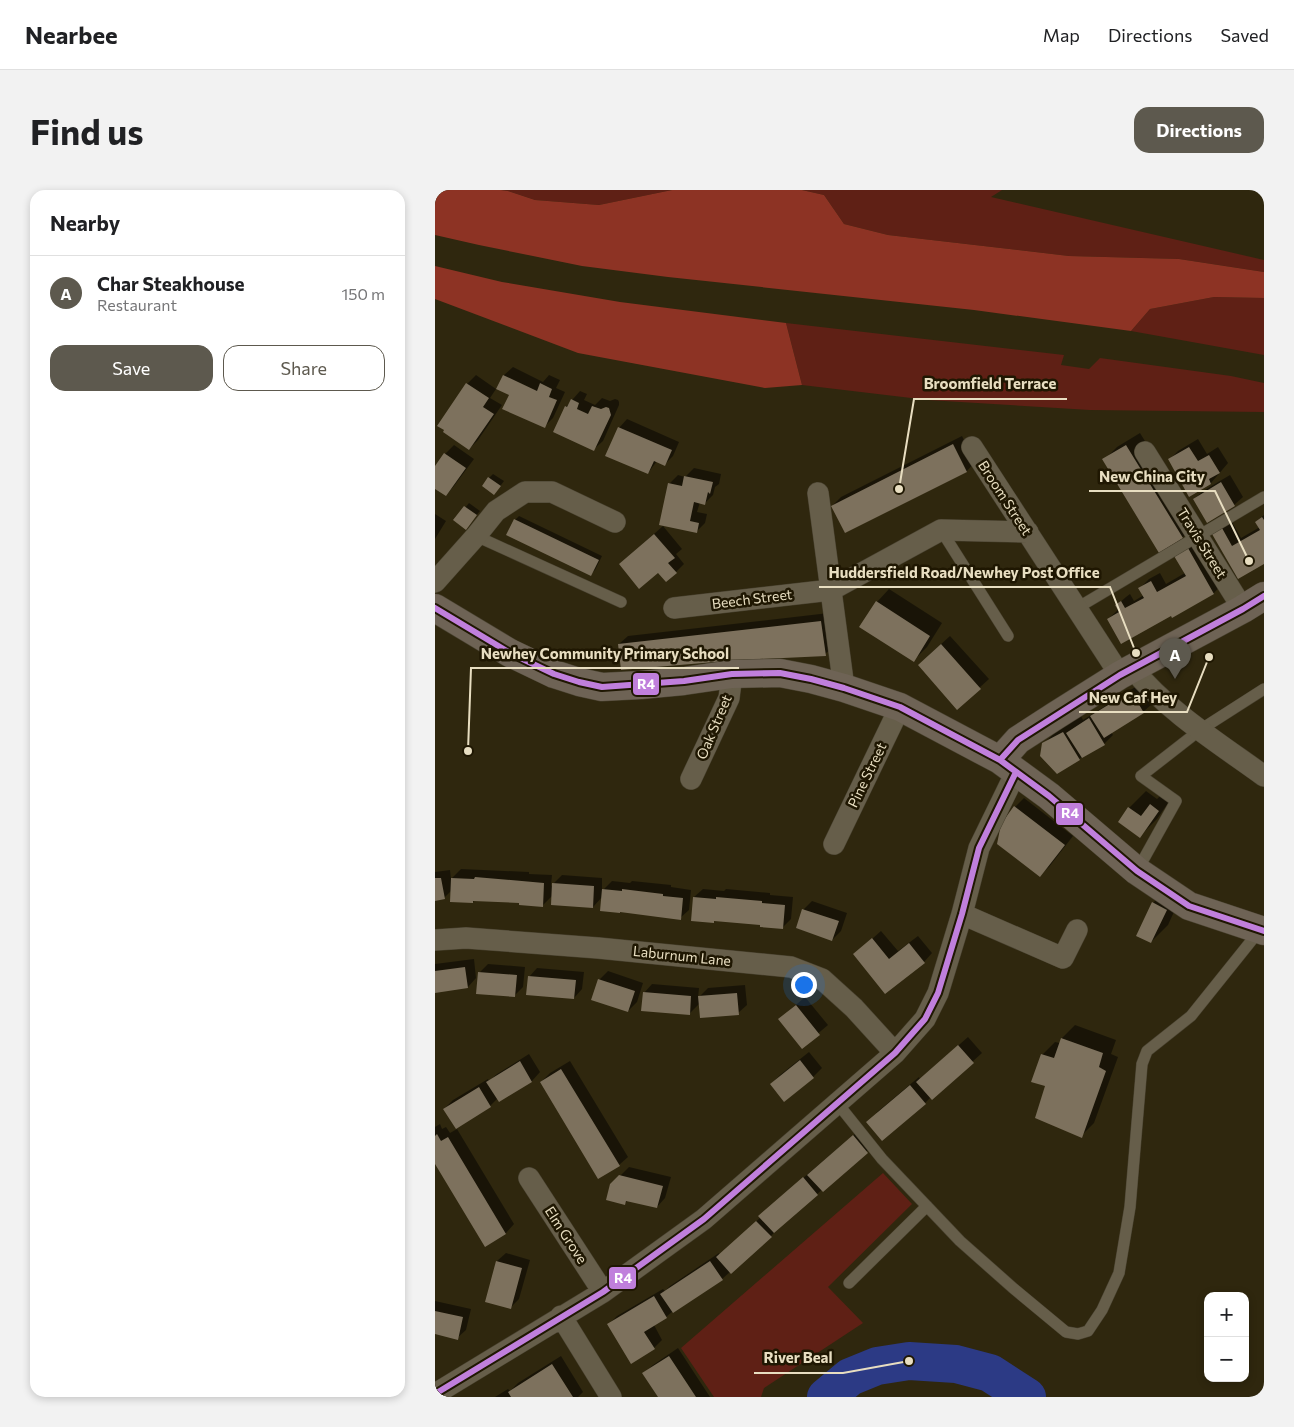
<!DOCTYPE html>
<meta charset="utf-8">
<style>
:root{--surface:#fff;--page:#f2f2f2;--text:#202124;--muted:#757577;--line:#e0e0e0;--accent:#5d594e}
body{margin:0;font-family:Commissioner,sans-serif;background:var(--page);color:var(--text)}
.controls{position:absolute;right:15px;bottom:15px;display:grid;overflow:hidden;border-radius:10px;box-shadow:0 2px 8px #0003}
.controls button{width:45px;height:45px;display:grid;place-items:center;padding:0;border:0;border-bottom:1px solid var(--line);background:var(--surface);color:var(--text);font:25px sans-serif}
.you{position:absolute;left:368px;top:794px;width:18px;height:18px;margin:-12px;border:4px solid #fff;border-radius:50%;background:#1a73e8;box-shadow:0 0 0 8px #1a73e833}
.badge{display:grid;place-items:center;width:32px;height:32px;border-radius:50%;background:var(--accent);color:#fff;font-size:16px;font-weight:700}
.pin{position:absolute;translate:-50% -41px;filter:drop-shadow(0 1px 2px #0008)}
.pin::after{content:'';position:absolute;top:26px;width:18px;height:15px;background:inherit;clip-path:polygon(0 0,100% 0,50% 100%)}
.list{margin:0;padding:0;list-style:none}
h2{display:flex;justify-content:space-between;align-items:center;height:65px;margin:0;padding:0 20px;font-size:21px}
h2 small{font-size:16px;font-weight:400;color:var(--muted)}
.list li{display:grid;grid-template-columns:32px 1fr auto;gap:15px;align-items:center;box-sizing:border-box;height:75px;padding:0 20px;border-top:1px solid var(--line)}
.list b{display:block;font-size:19px;white-space:nowrap}
.list p{margin:0;font-size:16px;white-space:nowrap;color:var(--muted)}
.list em{font-size:16px;font-style:normal;color:var(--muted)}
.actions{display:flex;gap:10px;padding:15px 20px}
.actions a{flex:1;padding:11px 0;border:1px solid var(--accent);border-radius:15px;text-align:center;font-size:18px;color:var(--accent)}
.actions .main{background:var(--accent);color:#fff}
.map{position:relative;flex:none;width:829px;height:1207px;overflow:hidden;border-radius:15px}
header{display:flex;align-items:center;gap:30px;box-sizing:border-box;height:70px;padding:0 25px;background:var(--surface);border-bottom:1px solid var(--line)}
header strong{font-size:24px}
nav{display:flex;gap:28px;margin-inline-start:auto;font-size:18px}
.intro{display:flex;align-items:center;justify-content:space-between;box-sizing:border-box;height:120px;padding:0 30px}
h1{margin:0;font-size:35px}
.button{padding:12px 22px;border-radius:15px;background:var(--accent);color:#fff;font-size:18px;font-weight:700}
main{display:flex;gap:30px;padding:0 30px}
aside{flex:1;background:var(--surface);border-radius:15px;box-shadow:0 2px 8px #0003}
.map>svg:first-child{display:block}
.green{fill:#5f2015}
.forest{fill:#8d3324}
.shadow{fill:#0007}
.lines{fill:none;stroke-linecap:round;stroke-linejoin:round}
.river{stroke:#2c3a85;stroke-width:38}
.building{fill:#7d715d}
.lane-casing{stroke:#494230;stroke-width:12}
.street-casing{stroke:#494230;stroke-width:22}
.primary-casing{stroke:#494230;stroke-width:29}
.lane{stroke:#665e4a;stroke-width:11}
.street{stroke:#665e4a;stroke-width:21}
.primary{stroke:#6e6355;stroke-width:28}
.bus-1-casing{stroke:#1f1702;stroke-width:10}
.bus-1{stroke:#c07fdc;stroke-width:6}
.labels{text-anchor:middle;stroke-width:5;stroke-linejoin:round;paint-order:stroke}
.street-label{font-size:14px;fill:#e8dec1;stroke:#1f1702}
.leader{fill:none;stroke:#e8dec1;stroke-width:2}
.callout-dot{fill:#e8dec1;stroke:#1f1702;stroke-width:2}
.callout-label{font-size:15px;text-anchor:middle;font-weight:bold;fill:#e8dec1;stroke:#1f1702;stroke-width:5;stroke-linejoin:round;paint-order:stroke}
.line-badge{stroke:#1f1702;stroke-width:2}
.badge-label{font-size:14px;text-anchor:middle;font-weight:bold;fill:#fff}
</style>
<header>
<strong>Nearbee</strong>
<nav><a>Map</a><a>Directions</a><a>Saved</a></nav>
</header>
<div class="intro"><h1>Find us</h1><a class="button">Directions</a></div>
<main>
<aside>
<h2>Nearby<small></small></h2>
<ul class="list">
<li><span class="badge">A</span><div><b>Char Steakhouse</b><p>Restaurant</p></div><em>150 m</em></li>
</ul>
<div class="actions"><a class="main">Save</a><a>Share</a></div>
</aside>
<div class="map">
<svg width="829" height="1207" viewBox="0 0 829 1207">
<rect width="100%" height="100%" fill="#2f270e"/>
<path class="green" d="M66,0H237L164,15L100,10L73,1Z
M367,0H567L556,7L829,70V82L744,69L634,66L453,45L409,34L389,5Z
M779,107L829,108V165L696,141L715,119Z
M351,133L629,165L626,175L654,179L665,168L796,186L829,193V222L655,220L493,210L367,195Z
M448,983L477,1014L393,1097L428,1133L329,1198L326,1207H279L246,1158Z"/>
<path class="forest" d="M0,0H66L73,1L100,10L164,15L237,0H367L389,5L409,34L453,45L634,66L744,69L829,82V108L779,107L715,119L696,141L539,120L233,87L147,76L44,55L0,45Z
M0,76L67,92L185,112L351,133L367,195L330,198L143,163L0,109Z"/>
<path class="shadow" d="M78,177L108,192L114,185L125,190L121,198L130,202L118,228L110,236L75,204L63,199L69,185Z
M41,185L61,199L55,208L67,215L43,250L34,259L4,235L32,194Z
M145,201L152,204L149,210L160,215L167,208L175,211L180,209L183,210L184,212V215L168,251L159,259L131,217Z
M192,229L244,252L238,266L229,275L222,271L213,283L184,238Z
M705,243L761,334L748,347L725,361L669,270L682,257Z
M527,246L540,272L532,281L410,342L397,316L406,307Z
M763,249L772,264L783,257L793,273L776,293L755,305L734,270L743,261Z
M19,255L39,269L19,296L11,305L0,297V278L10,264Z
M259,278L286,284L284,294L280,297L278,305L270,313L265,312L262,322L272,324L270,333L261,342L225,334L234,294L243,285L250,287Z
M58,284L69,291L63,299L54,288Z
M795,285L808,307L799,315L759,309L768,301Z
M34,313L45,321L34,334L20,330Z
M0,324L11,331L0,349Z
M829,325V372L804,387L778,344L796,330L806,348L825,337L821,332Z
M84,326L167,366L160,380L156,384L80,330Z
M228,336L247,359L241,364L249,374L241,382L223,381L185,374Z
M762,350L787,394L779,403L737,426L736,424L673,429L684,419L682,415L691,407L695,404L699,411L709,405L705,398L714,389L725,383L731,394L750,383L741,366Z
M454,399L507,433L492,457L479,470L442,412Z
M394,423L399,456L390,464L184,454L193,446Z
M515,446L554,489L522,518L493,466Z
M705,494L717,514L708,522L676,542L678,545L669,554L644,569L608,554L626,537L646,526L648,530Z
M733,598L740,603L722,629L705,646L694,618L711,601L722,609Z
M589,608L638,646L614,677L605,685L580,617Z
M26,679L94,682V684L117,685L116,696L127,685L167,688V701L177,691L195,693L197,691L236,695V697L256,700L254,720L245,728L168,706L158,717L118,705L107,716L86,712L40,710L38,712L17,700L9,708L0,709V682L15,680L16,689Z
M735,696L748,702L733,735L716,752L718,713Z
M268,699L289,701L291,699L335,703V705L358,707L356,729L347,738L326,734L259,707Z
M377,711L412,723L406,741L397,750L362,738L369,719Z
M446,741L463,761L483,746L497,763L489,772L451,802L420,764Z
M39,769L41,788L33,797L0,802V774Z
M53,774L90,777L88,797L79,806L44,783Z
M102,778L149,782L147,799L139,808L94,787Z
M173,781L208,793L202,812L193,821L164,790Z
M217,794L264,798L263,808L273,798L310,795L312,815L303,823L265,813L254,824L209,803Z
M370,807L393,835L367,857L345,829Z
M640,835L681,850L676,864L683,867L659,933L646,946L612,895L607,865L620,852L625,853L627,848Z
M533,847L547,863L497,908L496,907L490,913L441,923L484,887L485,889Z
M374,862L387,878L378,887L349,910L336,894L345,885Z
M94,864L105,882L97,891L64,911L63,908L55,916L21,937L22,939L9,919L18,910L53,889L54,891L62,884Z
M135,871L193,967L184,975L106,892L115,883Z
M5,934L7,939L11,937L15,943L22,939L79,1034L71,1043L50,1055L0,972V937Z
M427,938L441,953L344,1037L336,1046L287,1089L238,1121L231,1127L219,1135L227,1150L219,1158L174,1134L182,1126L228,1099L230,1101L235,1096L284,1063L285,1065L326,1027L334,1017Z
M194,977L236,987L230,1008L222,1017L193,1010L189,1014L176,995Z
M71,1063L95,1070L84,1109L75,1118L62,1071Z
M0,1111L36,1119L31,1140L22,1148L0,1143Z
M243,1158L275,1207H224L209,1183L218,1175Z
M126,1166L148,1202L143,1207H60L73,1199L75,1201L83,1193Z"/>
<g class="lines">
<path class="river" d="M391,1207L415,1187L442,1176L474,1171L521,1174L555,1183L592,1207"/>
</g>
<path class="building" d="M68,185L102,201L105,193L117,199L114,207L122,210L110,238L67,219L74,205L61,199Z
M31,193L54,208L48,217L59,224L34,260L8,242L9,240L2,236Z
M136,209L144,213L142,219L153,224L157,216L166,219L171,217L174,218L176,225L159,261L118,242L130,216L132,217Z
M183,237L237,260L230,276L219,271L213,284L170,266Z
M518,254L532,282L410,343L396,316Z
M691,255L748,348L724,363L667,269Z
M754,257L763,271L774,265L785,283L774,289L776,294L754,307L733,269Z
M9,263L31,278L11,306L0,299V276Z
M249,286L278,292L275,304L273,302L270,315L259,312L255,331L264,333L262,343L224,335L233,293L247,296Z
M53,287L66,296L59,305L47,296Z
M786,292L800,316L772,333L758,309Z
M29,316L42,325L31,340L18,330Z
M827,327L829,330V374L803,389L777,344L787,338L797,356L825,340L820,332Z
M79,329L164,370L156,386L71,345Z
M219,344L240,368L233,373L242,383L231,392L223,383L204,399L184,374Z
M753,358L779,404L737,428L736,426L686,454L672,429L684,422L680,415L686,411L690,418L709,408L703,398L716,391L722,402L751,386L739,366Z
M441,411L495,446L479,472L424,437Z
M386,431L391,466L303,470L186,480L183,454Z
M506,454L546,499L522,520L483,475Z
M696,501L709,523L669,548L655,526Z
M654,528L670,555L647,568L631,543Z
M628,542L645,570L622,584L605,566L607,553Z
M715,614L724,621L705,648L683,632L693,617L706,626Z
M579,616L630,655L605,687L562,654L566,634Z
M40,687L109,693L108,717L84,715V713L38,711V713L15,712L16,688L39,689Z
M0,688H6L10,709L0,711Z
M117,693L159,696L158,718L116,715Z
M167,699L187,701V699L228,704V706L248,708L246,730L185,722V723L165,721Z
M258,707L281,709V707L327,711V713L350,715L348,739L325,737V735L279,731V733L256,731Z
M717,712L732,720L716,753L701,746Z
M367,719L404,731L397,751L361,738Z
M437,748L454,769L474,753L490,773L450,804L418,764Z
M30,777L33,798L0,803V781Z
M43,782L82,785L80,807L41,804Z
M93,786L141,790L139,809L91,805Z
M163,789L200,801L193,822L156,810Z
M208,802L256,806L255,825L206,821Z
M302,803L304,825L265,828L263,806Z
M361,815L385,845L367,859L343,829Z
M626,848L668,863L664,877L671,881L647,948L600,928L610,896L596,892L606,864L619,868Z
M523,855L539,873L497,910L481,892Z
M365,870L379,888L349,912L335,894Z
M85,871L97,892L64,912L51,892Z
M126,879L185,976L163,989L105,892Z
M475,895L491,914L447,951L431,932Z
M44,897L56,917L21,939L8,919Z
M2,944L6,951L13,947L71,1044L50,1057L0,974V946Z
M418,945L433,963L388,1002L372,985Z
M184,985L228,996L222,1018L191,1011L190,1015L171,1010L175,994Z
M368,987L383,1005L339,1043L323,1026Z
M321,1031L337,1047L296,1084L281,1067Z
M61,1071L87,1078L76,1119L50,1112Z
M275,1071L288,1090L238,1123L225,1104Z
M219,1106L232,1128L209,1142L220,1159L196,1174L172,1134Z
M0,1121L28,1127L23,1150L0,1144Z
M234,1166L261,1207H223L207,1183Z
M117,1174L138,1207H76L73,1202Z"/>
<g class="lines">
<g class="lane-casing">
<path id="lane" d="M506,340L573,446
M41,346L186,412
M642,418L829,307
M702,681L741,611L706,586L765,540L829,499
M403,914L447,969L525,1051L578,1098L631,1142L643,1144L653,1141L667,1120L684,1083L695,1017L707,874L712,861L756,826L825,740
M414,1093L492,1016"/>
</g>
<g class="street-casing">
<path id="street" d="M537,257L685,485
M710,262L808,419
M383,303L409,498
M0,392L41,346L61,321L90,302H117L180,332
M239,418L396,400L506,340L593,342
M698,479C732,521 785,554 829,586
M256,589L294,508L297,484
M399,654L465,517
M527,724L628,768L642,740
M0,750L31,748L163,758L356,777L387,789L419,818L460,863
M94,988L168,1102
M126,1126L176,1207
M0,1204L168,1102L269,1029L460,863L490,829L503,803L527,724L544,658L581,582"/>
</g>
<g class="primary-casing">
<path id="primary" d="M0,418L75,463L119,484L144,492L167,497L206,495L249,491L297,484L345,483L376,489L409,498L465,517L565,570L614,606L702,681L754,716L829,741
M565,570L583,550L620,526L685,485L808,419L829,406"/>
</g>
<use href="#lane" class="lane"/>
<use href="#street" class="street"/>
<use href="#primary" class="primary"/>
<g class="bus-1-casing">
<path id="bus-1" d="M0,418L75,463L119,484L144,492L167,497L249,491L297,484L345,483L376,489L409,498L465,517L565,570L614,606L702,681L754,716L829,741
M565,570L583,550L685,485L808,419L829,406
M0,1204L168,1102L269,1029L460,863L490,829L503,803L527,724L544,658L581,582"/>
</g>
<use href="#bus-1" class="bus-1"/>
</g>
<g class="labels">
<g class="street-label">
<text transform="translate(570 308) rotate(57)" y="5">Broom Street</text>
<text transform="translate(767 353) rotate(58)" y="5">Travis Street</text>
<text transform="translate(317 409) rotate(-7)" y="5">Beech Street</text>
<text transform="translate(279 537) rotate(-67)" y="5">Oak Street</text>
<text transform="translate(432 585) rotate(-64)" y="5">Pine Street</text>
<text transform="translate(247 766) rotate(6)" y="5">Laburnum Lane</text>
<text transform="translate(131 1045) rotate(57)" y="5">Elm Grove</text>
</g>
</g>
<path class="leader" d="M464 299L479 209H632M814 371L780 301H654M701 463L675 397H384M33 561L36 478H304M774 467L752 522H644M474 1171L408 1183H319"/>
<g class="callout-dot">
<circle cx="464" cy="299" r="5"/>
<circle cx="814" cy="371" r="5"/>
<circle cx="701" cy="463" r="5"/>
<circle cx="33" cy="561" r="5"/>
<circle cx="774" cy="467" r="5"/>
<circle cx="474" cy="1171" r="5"/>
</g>
<g class="callout-label">
<text x="555" y="199">Broomfield Terrace</text>
<text x="717" y="292">New China City</text>
<text x="529" y="388">Huddersfield Road/Newhey Post Office</text>
<text x="170" y="469">Newhey Community Primary School</text>
<text x="698" y="513">New Caf Hey</text>
<text x="363" y="1173">River Beal</text>
</g>
<g class="line-badge">
<rect x="197" y="482" width="28" height="24" rx="5" fill="#c07fdc"/>
<rect x="620" y="612" width="29" height="24" rx="5" fill="#c07fdc"/>
<rect x="173" y="1076" width="29" height="24" rx="5" fill="#c07fdc"/>
</g>
<g class="badge-label">
<text x="211" y="499">R4</text>
<text x="635" y="628">R4</text>
<text x="188" y="1093">R4</text>
</g>
</svg>
<div class="controls">
<button>+</button>
<button>−</button>
</div>
<div class="you"></div>
<div class="pin badge" style="left:740px;top:489px">A</div>
</div>
</main>
